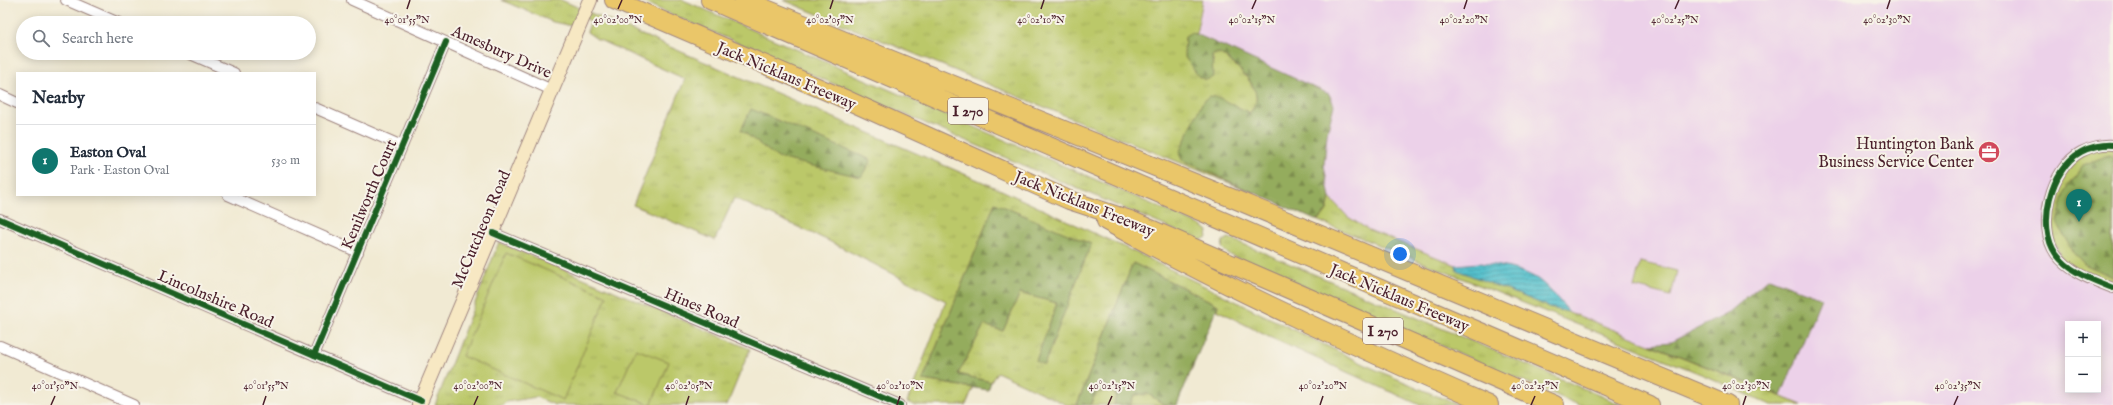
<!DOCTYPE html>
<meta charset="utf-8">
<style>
:root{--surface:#fff;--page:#f6f6f7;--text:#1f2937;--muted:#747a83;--line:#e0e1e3;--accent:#0f766e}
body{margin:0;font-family:"IM FELL English",serif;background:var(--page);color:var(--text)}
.controls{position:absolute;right:12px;bottom:12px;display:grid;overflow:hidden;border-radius:0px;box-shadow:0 2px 10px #0003}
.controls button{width:36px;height:36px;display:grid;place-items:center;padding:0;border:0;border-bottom:1px solid var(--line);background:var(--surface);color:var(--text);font:20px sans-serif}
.you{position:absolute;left:1400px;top:254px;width:14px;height:14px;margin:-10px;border:3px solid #fff;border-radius:50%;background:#1a73e8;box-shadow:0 0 0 6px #1a73e833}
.badge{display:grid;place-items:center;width:26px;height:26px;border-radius:50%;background:var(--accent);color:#fff;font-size:13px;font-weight:700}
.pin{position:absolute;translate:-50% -33px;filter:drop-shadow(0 1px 2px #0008)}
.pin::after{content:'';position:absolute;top:21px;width:14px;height:12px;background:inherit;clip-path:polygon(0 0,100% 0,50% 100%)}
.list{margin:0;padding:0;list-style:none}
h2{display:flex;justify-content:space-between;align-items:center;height:52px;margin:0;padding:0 16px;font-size:17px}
h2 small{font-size:13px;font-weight:400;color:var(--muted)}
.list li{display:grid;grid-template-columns:26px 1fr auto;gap:12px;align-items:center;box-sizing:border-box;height:72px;padding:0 16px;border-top:1px solid var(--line)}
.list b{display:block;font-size:15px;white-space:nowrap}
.list p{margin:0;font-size:13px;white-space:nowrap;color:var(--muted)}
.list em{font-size:13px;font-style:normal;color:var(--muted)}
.icon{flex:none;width:22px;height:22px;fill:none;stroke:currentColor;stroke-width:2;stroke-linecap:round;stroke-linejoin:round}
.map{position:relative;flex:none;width:2113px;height:405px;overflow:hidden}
.search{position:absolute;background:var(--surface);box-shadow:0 2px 10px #0003;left:16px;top:16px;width:300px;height:44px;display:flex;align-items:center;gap:10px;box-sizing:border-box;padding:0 14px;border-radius:22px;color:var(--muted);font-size:15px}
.panel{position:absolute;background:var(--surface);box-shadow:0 2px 10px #0003;left:16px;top:72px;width:300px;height:124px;border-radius:0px}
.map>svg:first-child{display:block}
.built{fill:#ecd1e9;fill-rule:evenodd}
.grass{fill:url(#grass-tufts);stroke:#82744a}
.forest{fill:url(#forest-firs);stroke:#6f6644}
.pitch{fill:#bbc869;stroke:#82744a}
.water{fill:url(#water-rules);stroke:#4e707c}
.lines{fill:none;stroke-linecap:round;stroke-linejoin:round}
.minor-casing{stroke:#9e847f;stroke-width:12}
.secondary-casing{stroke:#9e847f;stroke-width:16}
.motorway-casing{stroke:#9e847f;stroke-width:20}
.minor{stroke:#fff;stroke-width:10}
.secondary{stroke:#f7e8c3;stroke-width:14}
.motorway{stroke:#eac669;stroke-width:18}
.cycleway-casing{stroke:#f7f3e8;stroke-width:8}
.cycleway{stroke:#1b5e20;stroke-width:6}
.ticks{fill:none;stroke:#4a1f2b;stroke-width:1.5}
.labels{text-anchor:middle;stroke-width:4;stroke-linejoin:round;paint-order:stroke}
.shield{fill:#f7f3e8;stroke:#7e5f64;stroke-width:1}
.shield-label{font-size:15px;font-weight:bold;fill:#4a1f2b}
.street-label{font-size:16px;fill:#4a1f2b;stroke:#f7f3e8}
.poi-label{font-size:16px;fill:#4a1f2b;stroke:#f7f3e8;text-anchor:end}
.ticks-label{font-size:10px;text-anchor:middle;fill:#4a1f2b;stroke:#f7f3e8;stroke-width:4;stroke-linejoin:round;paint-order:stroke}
</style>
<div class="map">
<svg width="2113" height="405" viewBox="0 0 2113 405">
<defs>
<pattern id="grass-tufts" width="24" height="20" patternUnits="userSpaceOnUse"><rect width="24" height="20" fill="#bbc869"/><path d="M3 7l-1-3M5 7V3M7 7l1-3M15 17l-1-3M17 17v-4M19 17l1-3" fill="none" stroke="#a2ab5b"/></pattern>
<pattern id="forest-firs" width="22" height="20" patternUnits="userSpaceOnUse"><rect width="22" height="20" fill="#94ac5d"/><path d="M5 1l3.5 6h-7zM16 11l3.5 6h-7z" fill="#7b8b4d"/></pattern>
<pattern id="water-rules" width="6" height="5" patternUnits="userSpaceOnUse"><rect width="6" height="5" fill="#53c0cc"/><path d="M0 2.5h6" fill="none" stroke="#479ba6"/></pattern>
</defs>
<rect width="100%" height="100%" fill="#f7f3e8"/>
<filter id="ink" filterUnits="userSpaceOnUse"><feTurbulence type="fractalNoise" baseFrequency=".025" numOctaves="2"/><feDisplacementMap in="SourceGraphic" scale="8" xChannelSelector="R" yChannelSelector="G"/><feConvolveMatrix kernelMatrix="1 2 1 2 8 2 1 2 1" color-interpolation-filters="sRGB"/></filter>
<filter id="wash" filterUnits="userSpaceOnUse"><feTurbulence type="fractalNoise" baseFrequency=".012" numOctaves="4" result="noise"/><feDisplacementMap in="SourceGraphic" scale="16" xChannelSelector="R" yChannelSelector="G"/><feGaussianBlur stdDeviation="0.9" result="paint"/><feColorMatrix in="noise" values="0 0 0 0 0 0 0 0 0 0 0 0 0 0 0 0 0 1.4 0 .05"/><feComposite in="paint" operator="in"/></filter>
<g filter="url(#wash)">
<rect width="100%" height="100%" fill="#f1ead3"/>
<path class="built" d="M1203,0H2113V405H1802L1781,396L1821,298L1769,278L1728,313L1671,342L1650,344L1569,312L1538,280L1523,273L1495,265L1479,263L1456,265L1369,230L1348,217L1330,198L1324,165L1327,134L1334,105L1329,94L1196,34ZM2068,324H2098V390H2068Z"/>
<path class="grass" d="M501,0H561L999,189L1141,255L1372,368L1458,405H1420L1267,336L1217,310L1218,305L1133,263L1077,405H1067L997,372L991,382L958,374L984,325L1003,331L1020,293L1057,303L1036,361L1091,245L995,203L923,380L973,388L966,405H914L907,402L946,301L827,240L734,198L715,240L633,205L685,79L597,39L587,32L591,21L577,14L572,26L553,22Z
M638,0H683L1202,226L1208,231L1207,237L1200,241Z
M783,0H1203L1196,34L1190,33L1214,66L1212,55L1219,53C1231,61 1260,84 1256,102C1256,105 1252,109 1250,113L1246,111L1182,160L1254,193Z
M2113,145V288L2066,265L2046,229L2061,172L2080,152Z
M1330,198L1348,217L1369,230L1456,265L1457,270L1555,309L1569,312L1802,405H1771L1701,374L1316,220L1321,218L1327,210Z
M1229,238L1622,405H1579L1228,254L1222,248L1223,241Z
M499,242L750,349L727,405H555L536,397L506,402L502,405H435Z
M1107,391L1116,394L1114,405H1090L1096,393Z
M1148,394L1165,405H1130L1134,395Z"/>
<path class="forest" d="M1190,33L1196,34L1329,94L1334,105L1327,134L1324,165L1330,198L1327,210L1321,218L1315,220L1182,160L1179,153L1202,103L1210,96L1220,98L1250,113C1252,110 1256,105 1256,102C1260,84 1232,61 1219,53L1212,55L1213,77L1206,80L1199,77L1184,56L1185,36Z
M751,109L871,160L861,177L778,158L741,130Z
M2109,155L2113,157V277L2084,264L2069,247L2057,222L2065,192L2083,165Z
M995,203L1091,244L1044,365L1036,361L1057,303L1020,293L1003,331L984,325L958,374L991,382L988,390L923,380Z
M1133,263L1218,305L1177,405H1165L1148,394L1134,395L1130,405H1114L1116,394L1107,391L1096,393L1090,405H1077Z
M1769,278L1821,298L1781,396L1650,344L1671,342L1728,313Z"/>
<path class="pitch" d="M506,253L607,296L563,400L462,356Z
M1640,262L1677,271L1671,296L1634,287Z
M636,349L669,362L651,405L617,392Z"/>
<path class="water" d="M1479,263C1498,265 1523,269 1539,280C1550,289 1560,301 1569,312L1555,309L1457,270L1456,265Z"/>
</g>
<g filter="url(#ink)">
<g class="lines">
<g class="minor-casing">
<path id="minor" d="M66,0L119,23
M352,0L552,90
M188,53L234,73
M0,95L17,103
M315,108L402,146
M2113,145C2103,144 2090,147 2081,152C2051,168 2036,226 2056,254C2070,273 2093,280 2113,288
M228,195L358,252
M0,219L421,401
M493,233L900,405
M0,346L134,405
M314,355L446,42"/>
</g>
<g class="secondary-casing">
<path id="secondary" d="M419,405L590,0"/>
</g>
<g class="motorway-casing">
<path id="motorway" d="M614,0L845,99L1069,200L1130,220L1555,405
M710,0L1650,405
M744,0L1239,201L1728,405
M1106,221C1230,290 1359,348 1489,405"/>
</g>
<use href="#minor" class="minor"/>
<use href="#secondary" class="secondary"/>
<use href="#motorway" class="motorway"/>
<g class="cycleway-casing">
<path id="cycleway" d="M2113,145C2103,144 2090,147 2081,152C2051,168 2036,226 2056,254C2070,273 2093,280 2113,288
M0,219L421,401
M493,233L900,405
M314,355L446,42"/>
</g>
<use href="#cycleway" class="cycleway"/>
</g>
</g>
<path class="ticks" d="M407,9L410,0M618,9L622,0M830,9L833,0M1041,9L1044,0M1252,9L1256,0M1464,9L1467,0M1675,9L1679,0M1887,9L1890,0M51,405L55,396M263,405L266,396M474,405L478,396M686,405L689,396M897,405L900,396M1108,405L1112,396M1320,405L1323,396M1531,405L1535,396M1743,405L1746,396M1954,405L1958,396"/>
<defs>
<g id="office-disc" transform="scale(1.15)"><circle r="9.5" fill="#d1495b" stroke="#f7f3e8"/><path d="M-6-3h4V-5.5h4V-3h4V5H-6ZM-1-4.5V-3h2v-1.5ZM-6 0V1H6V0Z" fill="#fff"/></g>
</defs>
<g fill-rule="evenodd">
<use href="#office-disc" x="1989" y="152"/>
</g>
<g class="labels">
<g class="shield">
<rect x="948" y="98" width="40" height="26" rx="3"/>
<rect x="1363" y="318" width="40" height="26" rx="3"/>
</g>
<g class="shield-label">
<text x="968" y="116">I 270</text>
<text x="1383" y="336">I 270</text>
</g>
<g class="street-label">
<text transform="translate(502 51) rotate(24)" y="6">Amesbury Drive</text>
<text transform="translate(787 75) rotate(23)" y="6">Jack Nicklaus Freeway</text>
<text transform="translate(368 194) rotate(-67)" y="6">Kenilworth Court</text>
<text transform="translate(1085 203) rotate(22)" y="6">Jack Nicklaus Freeway</text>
<text transform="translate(480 229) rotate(-67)" y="6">McCutcheon Road</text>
<text transform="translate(1400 297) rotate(23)" y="6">Jack Nicklaus Freeway</text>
<text transform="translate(216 298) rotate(23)" y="6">Lincolnshire Road</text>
<text transform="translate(702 307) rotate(23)" y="6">Hines Road</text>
</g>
<g class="poi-label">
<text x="1974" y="149">Huntington Bank<tspan x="1974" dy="18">Business Service Center</tspan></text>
</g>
</g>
<g class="ticks-label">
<text x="407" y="23">40°01'55"N</text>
<text x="618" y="23">40°02'00"N</text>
<text x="830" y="23">40°02'05"N</text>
<text x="1041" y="23">40°02'10"N</text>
<text x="1252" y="23">40°02'15"N</text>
<text x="1464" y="23">40°02'20"N</text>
<text x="1675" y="23">40°02'25"N</text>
<text x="1887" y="23">40°02'30"N</text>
<text x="55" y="389">40°01'50"N</text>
<text x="266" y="389">40°01'55"N</text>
<text x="478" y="389">40°02'00"N</text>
<text x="689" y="389">40°02'05"N</text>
<text x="900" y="389">40°02'10"N</text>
<text x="1112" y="389">40°02'15"N</text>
<text x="1323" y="389">40°02'20"N</text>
<text x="1535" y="389">40°02'25"N</text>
<text x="1746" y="389">40°02'30"N</text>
<text x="1958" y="389">40°02'35"N</text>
</g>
</svg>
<div class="controls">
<button>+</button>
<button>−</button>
</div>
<div class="you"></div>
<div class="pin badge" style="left:2079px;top:222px">1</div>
<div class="search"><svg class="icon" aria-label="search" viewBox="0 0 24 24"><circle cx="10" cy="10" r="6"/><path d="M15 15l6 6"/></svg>Search here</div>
<section class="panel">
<h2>Nearby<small></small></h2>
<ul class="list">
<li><span class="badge">1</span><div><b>Easton Oval</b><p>Park · Easton Oval</p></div><em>530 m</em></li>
</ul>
</section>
</div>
